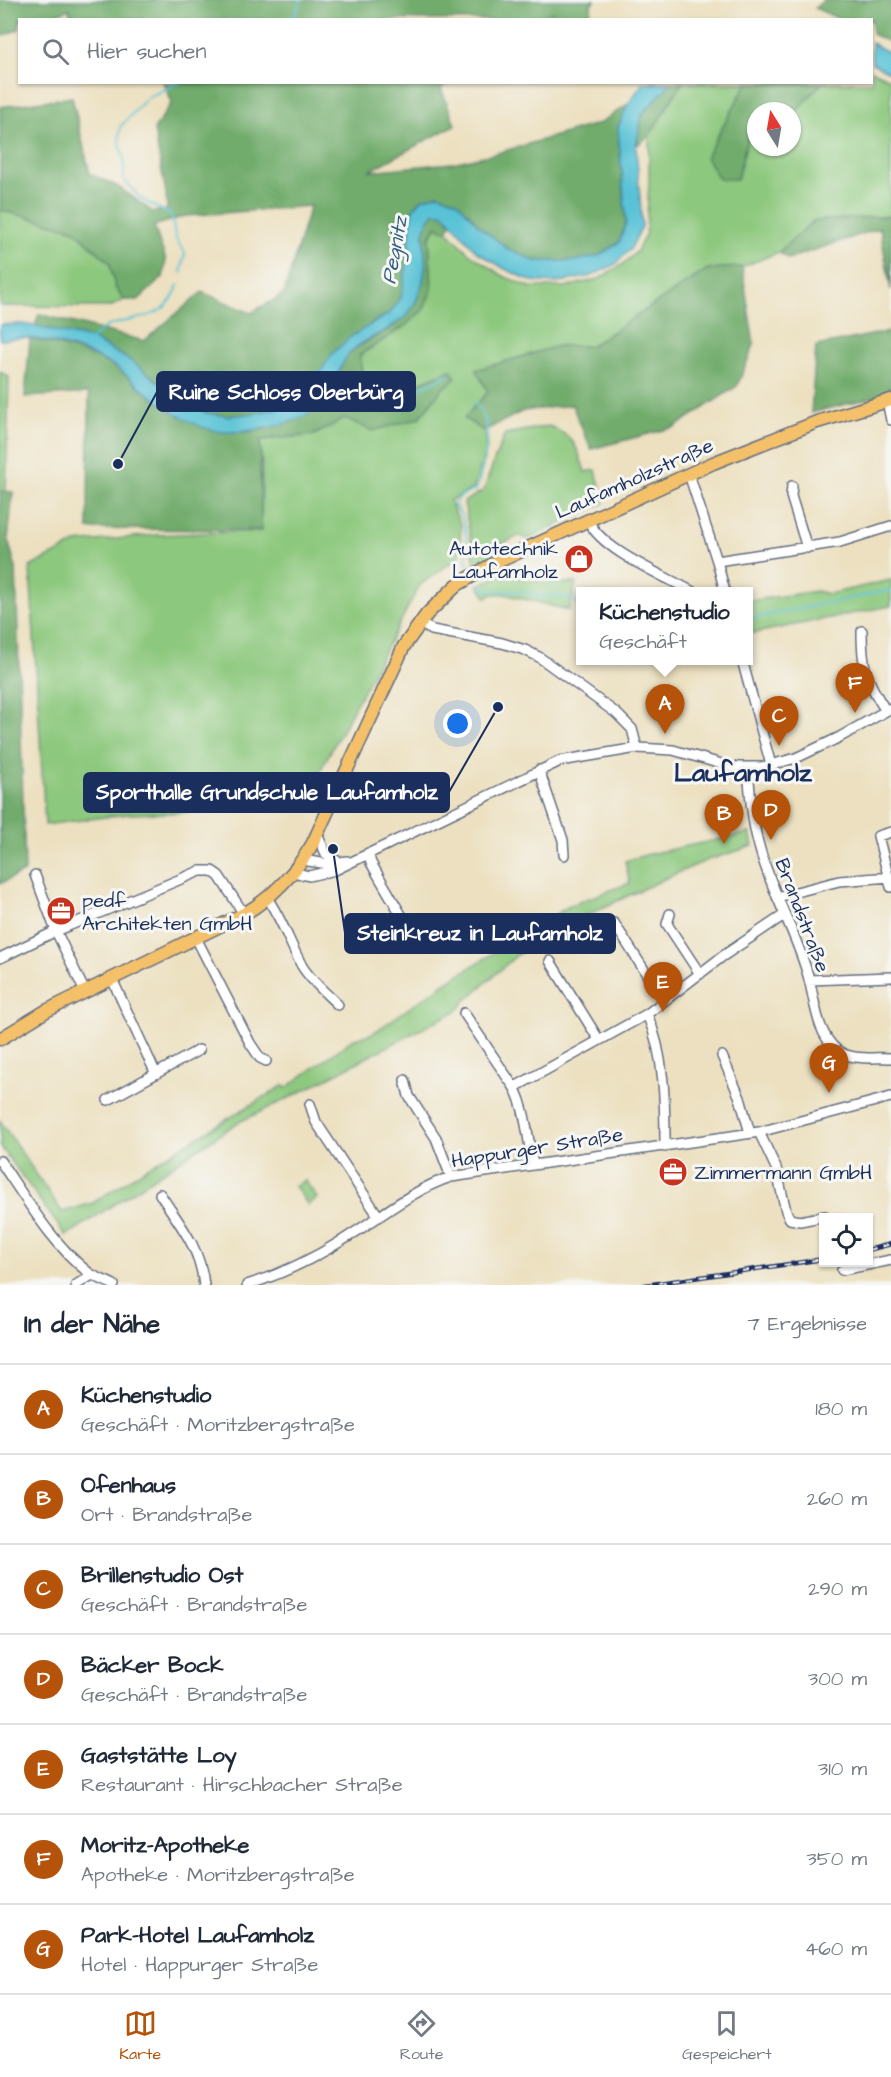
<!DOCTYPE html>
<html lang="de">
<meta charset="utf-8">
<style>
:root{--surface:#fff;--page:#f6f6f7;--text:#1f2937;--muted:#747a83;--line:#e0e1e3;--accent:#b45309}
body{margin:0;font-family:"Architects Daughter",sans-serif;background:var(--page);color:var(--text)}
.controls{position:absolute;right:18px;bottom:18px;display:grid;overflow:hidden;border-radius:0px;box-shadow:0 2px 4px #0004}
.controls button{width:54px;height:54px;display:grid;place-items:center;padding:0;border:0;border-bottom:2px solid var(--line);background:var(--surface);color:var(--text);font:30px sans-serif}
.compass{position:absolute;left:747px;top:102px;width:54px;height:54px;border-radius:50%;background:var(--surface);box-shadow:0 2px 4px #0004;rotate:349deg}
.you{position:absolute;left:458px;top:724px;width:21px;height:21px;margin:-15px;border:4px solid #fff;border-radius:50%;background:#1a73e8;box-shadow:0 0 0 9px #1a73e833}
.badge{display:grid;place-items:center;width:39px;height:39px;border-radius:50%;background:var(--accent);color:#fff;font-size:20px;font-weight:700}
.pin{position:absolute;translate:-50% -50px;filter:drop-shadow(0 2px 3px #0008)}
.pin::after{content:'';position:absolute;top:32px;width:21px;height:18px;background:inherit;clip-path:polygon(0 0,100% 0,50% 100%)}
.popup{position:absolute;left:576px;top:587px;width:177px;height:78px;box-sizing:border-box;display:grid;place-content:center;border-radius:0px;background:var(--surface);filter:drop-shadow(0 2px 4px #0005);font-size:20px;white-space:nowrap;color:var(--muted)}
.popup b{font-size:22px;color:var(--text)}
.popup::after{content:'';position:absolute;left:50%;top:100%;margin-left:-12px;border:12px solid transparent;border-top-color:var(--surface)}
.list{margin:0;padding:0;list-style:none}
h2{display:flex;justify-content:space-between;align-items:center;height:78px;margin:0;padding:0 24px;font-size:26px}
h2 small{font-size:20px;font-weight:400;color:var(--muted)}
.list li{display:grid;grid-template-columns:39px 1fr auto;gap:18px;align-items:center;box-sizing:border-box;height:90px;padding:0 24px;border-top:2px solid var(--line)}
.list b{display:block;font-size:22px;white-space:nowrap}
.list p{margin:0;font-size:20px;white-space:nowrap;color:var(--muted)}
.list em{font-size:20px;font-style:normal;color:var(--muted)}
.icon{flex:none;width:33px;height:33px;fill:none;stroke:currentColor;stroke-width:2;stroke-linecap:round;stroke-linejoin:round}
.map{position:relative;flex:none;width:891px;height:1285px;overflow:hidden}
.search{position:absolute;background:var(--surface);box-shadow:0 2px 4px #0004;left:18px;right:18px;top:18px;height:66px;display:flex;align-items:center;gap:15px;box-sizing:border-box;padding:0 21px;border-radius:0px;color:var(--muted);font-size:22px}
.sheet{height:708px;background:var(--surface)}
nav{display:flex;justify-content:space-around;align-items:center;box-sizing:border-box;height:84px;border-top:2px solid var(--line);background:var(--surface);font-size:16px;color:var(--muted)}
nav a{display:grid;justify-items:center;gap:3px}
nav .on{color:var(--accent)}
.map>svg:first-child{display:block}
.green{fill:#8cc87d;stroke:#547c6e;stroke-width:1.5}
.forest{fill:#71ac6c;stroke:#466e65;stroke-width:1.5}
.water{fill:#59c2d6;stroke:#3a789a;stroke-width:1.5}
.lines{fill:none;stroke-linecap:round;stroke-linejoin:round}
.stream{stroke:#59c2d6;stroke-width:2}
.minor-casing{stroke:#646d80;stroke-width:12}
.major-casing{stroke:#646d80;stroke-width:15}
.minor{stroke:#fff;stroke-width:9}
.major{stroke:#f4c16a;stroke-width:12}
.rail-casing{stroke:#1b2f5e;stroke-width:4.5}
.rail{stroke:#f6f6f2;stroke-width:2;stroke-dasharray:7;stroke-linecap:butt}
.labels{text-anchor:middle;stroke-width:6;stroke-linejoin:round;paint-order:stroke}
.street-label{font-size:20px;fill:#1b2f5e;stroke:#f6f6f2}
.poi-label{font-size:20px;fill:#1b2f5e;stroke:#f6f6f2;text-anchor:start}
.water-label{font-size:21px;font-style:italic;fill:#2e5b82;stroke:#f6f6f2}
.district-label{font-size:26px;font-weight:bold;fill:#1b2f5e;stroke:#f6f6f2}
.leader{fill:none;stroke:#1b2f5e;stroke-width:2}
.callout-dot{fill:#1b2f5e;stroke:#f6f6f2;stroke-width:2}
.callout{fill:#1b2f5e;stroke:#1b2f5e;stroke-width:2}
.callout-label{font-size:21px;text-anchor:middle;font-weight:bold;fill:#fff}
</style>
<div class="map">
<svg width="891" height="1285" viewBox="0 0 891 1285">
<rect width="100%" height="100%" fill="#f6f6f2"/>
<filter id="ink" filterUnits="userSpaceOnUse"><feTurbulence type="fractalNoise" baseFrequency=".0167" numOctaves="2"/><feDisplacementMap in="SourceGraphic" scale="12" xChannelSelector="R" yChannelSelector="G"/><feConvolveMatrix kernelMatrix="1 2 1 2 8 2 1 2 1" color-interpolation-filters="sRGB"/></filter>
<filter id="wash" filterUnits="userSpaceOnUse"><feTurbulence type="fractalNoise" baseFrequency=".008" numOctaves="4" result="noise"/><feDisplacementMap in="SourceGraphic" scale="24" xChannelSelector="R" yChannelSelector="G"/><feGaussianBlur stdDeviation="1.35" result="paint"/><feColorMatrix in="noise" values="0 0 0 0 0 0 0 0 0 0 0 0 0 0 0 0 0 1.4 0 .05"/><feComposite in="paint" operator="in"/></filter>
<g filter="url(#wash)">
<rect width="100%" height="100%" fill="#ece0c0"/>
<path class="green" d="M872,70L891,80V216L813,221L779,252L742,267L708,269L591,346H558L488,392L464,418L484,431L487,448L474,488L450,501L461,526L459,557L420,585L319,773L227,811L128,814L45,825L30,567L76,543L155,535L261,531L262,465L260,440L314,435L345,418L372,431L419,418L442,389L456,378L416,384H363L360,355L405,326L432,290L429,239L436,227L447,231L469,253L503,276L530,287H566L599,279L625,263L637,251L646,233L649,183V136L682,83H747L706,157L737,179L749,133L756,130V147H792V116L822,83L872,82Z
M0,210L73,229L110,263L115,287L124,300L110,307L0,306Z
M0,372L9,377L6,492L0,491Z
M549,426C575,437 577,446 585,472L596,470L604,503L528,539L519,536L497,546L499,552L475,564L464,502L484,490L495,458L505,434Z
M514,570L519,578L544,583H576L569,610L504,594H493L486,597L478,585Z
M891,580V606L749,634V601L816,591L829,594Z
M750,833L753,846L708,860L675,874L557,929L517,955L464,1002L458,1010L291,1097L237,1123L66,1236L0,1146V1121L62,1212L93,1203L148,1167L284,1085L286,1088L352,1040L373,1033L447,982L571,905L630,883L625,861L649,854Z
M305,1180L317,1198L308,1205L295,1186Z"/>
<path class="forest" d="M0,0H596L592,2L589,20L558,19L552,12L541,20L69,19L70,9L43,19L20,20L19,29L0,37Z
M824,0H891V43L872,34V20L839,19L815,8Z
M163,83H448L441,88L455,125L369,171L452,163L494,154L600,123L628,104L618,127L626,223L619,242L598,256L574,261H535L508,249L480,227L468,212L438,194L410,227L409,253L405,280L401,298L390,313L373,322L319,375L306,394L286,406L255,413L228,416L207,413L185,402L131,361L92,339L35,326L39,314L144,341L202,292L251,313L284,294L310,206L185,216L154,226L166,260L163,277L138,300H124L115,287L110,263L73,229L0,210V107L72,97L90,174L117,186L153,212L167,210L166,193L154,130L172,102Z
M671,83H682L649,136L636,146L642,114Z
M747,83H822L792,116V111H756V130L749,133L737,179H719L706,157Z
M434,212L444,214L451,223L447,231L436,227L429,238L432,290L423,310L405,326L360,355L363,384H416L451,370L456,378L442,389L419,418L372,431L345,418L314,435L260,440L261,530L88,529L89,393L25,397L30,339C60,344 90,352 116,368C128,376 138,386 148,394C184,423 221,440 267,428C284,424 311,406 328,397L344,360L354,349L394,326L425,268L422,238L426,221Z
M891,216V290L880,228L788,259L779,252L813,221Z
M742,267L754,345L737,386L675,427L591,449L572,405L523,411L484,431L464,418L488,392L476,370L558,346H591L708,269Z
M891,331V393L811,413L816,346Z
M0,491L13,492L8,540L16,568L25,871L0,884Z"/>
<path class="water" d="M872,43L891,54V73L872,63Z
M643,83H671L642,114L636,146L642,226L631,248L616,264L591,276L556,283L531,281L505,269L477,252L444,214L434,212C417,233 427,244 425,268C424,282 417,303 408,314C393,330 371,335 355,348C335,364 337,394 317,409C301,420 279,426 261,429C246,431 231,434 216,431C192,426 167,409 149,394C138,386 129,376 117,368C93,353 52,339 23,338C15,338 7,340 0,340V325L22,324L35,326L92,339L131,361L185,402L207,413L228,416L255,413L286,406L306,394L332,354L350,337L390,313L401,298L409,253L410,227L413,209L422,199L438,194L457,201L480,227L508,249L535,261H574L598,256L619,243L626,223L618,127L628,104Z"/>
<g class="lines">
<path class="stream" d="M292,20L301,0
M181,82L148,97L120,127L119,142L124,158V180L141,199L171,215L176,239L185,253L181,273
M90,341C95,336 101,329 108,326C136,316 168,321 178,285
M358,386L365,388H420L449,374
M327,398L353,383
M468,565C465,559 467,557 467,551C467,535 465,516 454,505L461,496L477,489C483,462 499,424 473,402
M480,584L484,590L529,592L541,597L552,595L571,598L581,606
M749,619L891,590"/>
</g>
</g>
<g filter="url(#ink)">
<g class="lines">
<g class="minor-casing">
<path id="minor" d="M887,401L891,420
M689,474L717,561L725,592
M792,486L791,496L807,548
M588,520C602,551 663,575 693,592
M717,561L840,542L891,526
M419,623L432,630L502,643L525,650L539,657L616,713L632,729L637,748
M862,631C862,669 866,680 886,711
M742,660L771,765
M748,768C750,794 752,821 759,846C771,892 797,933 809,979C815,1002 817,1034 837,1050C851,1061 874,1057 891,1058
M539,770L563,840L564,855
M891,832L878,836L891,887
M317,834L326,854L339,862
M368,853L371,863L417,942
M302,860L328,864L347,861
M293,872L309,876L335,870L560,761L637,748L673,750L732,767H763L796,758L840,737L891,708
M35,875L56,931L85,992
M777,897L839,881L890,877
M267,898C282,919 290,944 302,966C311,981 326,993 338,1005
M670,914L667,924L700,974
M614,923L664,1001
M196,938L250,1043L260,1058L266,1061
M0,958L56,931L200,871H212L219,876L244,914
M550,961L599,1040
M112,979L156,1074
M809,980L891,977
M464,1013L509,1080C525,1097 528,1141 533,1165
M647,1014C665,1056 665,1102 665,1147
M722,1056L740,1098L750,1133
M405,1080L409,1096L436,1138L451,1177
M515,1087L647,1014L723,956L784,915
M108,1100L199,1050
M310,1104L316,1122L379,1217
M759,1132L776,1168L786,1211L790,1219L800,1221L825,1216
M0,1161C26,1199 53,1245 89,1273C97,1278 106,1281 114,1285
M160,1194C180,1225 200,1247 204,1285
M842,1270L891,1260
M76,1285L92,1275
M247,1285C282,1274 313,1259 343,1240C376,1220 415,1188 451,1177L759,1132L891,1097"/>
</g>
<g class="major-casing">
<path id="major" d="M0,1039L46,1011L244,914C273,897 296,872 313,843L404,646L427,614L457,585L493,564L713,463L817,422L891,400"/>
</g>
<use href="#minor" class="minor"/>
<use href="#major" class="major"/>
<g class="rail-casing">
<path id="rail" d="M868,1250L891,1244
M645,1285L824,1259"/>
</g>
<use href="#rail" class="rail"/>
</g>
</g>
<defs>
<g id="shop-disc" transform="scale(1.5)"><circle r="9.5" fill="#c8321e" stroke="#f6f6f2"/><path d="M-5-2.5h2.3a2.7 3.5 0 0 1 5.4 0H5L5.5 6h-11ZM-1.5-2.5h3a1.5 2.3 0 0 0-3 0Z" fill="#fff"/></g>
<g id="office-disc" transform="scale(1.5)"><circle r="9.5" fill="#c8321e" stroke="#f6f6f2"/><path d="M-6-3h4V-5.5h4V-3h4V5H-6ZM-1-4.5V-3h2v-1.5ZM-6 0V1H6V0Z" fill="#fff"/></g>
</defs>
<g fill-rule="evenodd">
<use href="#shop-disc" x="579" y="559"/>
<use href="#office-disc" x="61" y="911"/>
<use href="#office-disc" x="673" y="1172"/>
</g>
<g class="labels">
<g class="street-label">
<text transform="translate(634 478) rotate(-24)" y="7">Laufamholzstraße</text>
<text transform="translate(803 915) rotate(69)" y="7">Brandstraße</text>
<text transform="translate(537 1147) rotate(-9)" y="7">Happurger Straße</text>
</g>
<g class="poi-label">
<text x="558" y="555" text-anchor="end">Autotechnik<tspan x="558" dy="23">Laufamholz</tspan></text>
<text x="82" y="907">pedf<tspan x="82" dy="23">Architekten GmbH</tspan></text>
<text x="694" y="1179">Zimmermann GmbH</text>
</g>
<g class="water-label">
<text transform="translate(394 250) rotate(-80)" y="7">Pegnitz</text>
</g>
<g class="district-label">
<text x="743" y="781">Laufamholz</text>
</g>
</g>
<path class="leader" d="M118 464L157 392M498 707L449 792M333 849L345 933"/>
<g class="callout-dot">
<circle cx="118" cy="464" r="6"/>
<circle cx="498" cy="707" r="6"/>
<circle cx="333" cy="849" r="6"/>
</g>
<g class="callout">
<rect x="157" y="372" width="258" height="39" rx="6"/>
<rect x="84" y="773" width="365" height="39" rx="6"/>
<rect x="345" y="914" width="270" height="39" rx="6"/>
</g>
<g class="callout-label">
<text x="286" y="399">Ruine Schloss Oberbürg</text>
<text x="267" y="799">Sporthalle Grundschule Laufamholz</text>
<text x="480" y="940">Steinkreuz in Laufamholz</text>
</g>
</svg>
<div class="controls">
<button><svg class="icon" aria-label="locate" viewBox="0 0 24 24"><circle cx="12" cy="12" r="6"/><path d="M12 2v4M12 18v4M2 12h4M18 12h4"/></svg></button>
</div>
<svg class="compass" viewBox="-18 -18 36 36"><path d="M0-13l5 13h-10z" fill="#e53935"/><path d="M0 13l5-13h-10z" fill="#747a83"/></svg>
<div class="you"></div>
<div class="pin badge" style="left:665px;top:734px">A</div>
<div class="popup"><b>Küchenstudio</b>Geschäft</div>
<div class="pin badge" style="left:724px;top:844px">B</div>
<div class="pin badge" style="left:779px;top:746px">C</div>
<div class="pin badge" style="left:771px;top:840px">D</div>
<div class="pin badge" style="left:663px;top:1012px">E</div>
<div class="pin badge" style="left:855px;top:713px">F</div>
<div class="pin badge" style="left:829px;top:1093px">G</div>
<div class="search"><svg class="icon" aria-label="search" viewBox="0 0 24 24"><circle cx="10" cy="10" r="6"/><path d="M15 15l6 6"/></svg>Hier suchen</div>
</div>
<section class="sheet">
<h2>In der Nähe<small>7 Ergebnisse</small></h2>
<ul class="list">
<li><span class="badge">A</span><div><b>Küchenstudio</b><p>Geschäft · Moritzbergstraße</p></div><em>180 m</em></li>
<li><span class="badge">B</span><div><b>Ofenhaus</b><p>Ort · Brandstraße</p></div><em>260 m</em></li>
<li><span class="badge">C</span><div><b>Brillenstudio Ost</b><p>Geschäft · Brandstraße</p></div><em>290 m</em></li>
<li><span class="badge">D</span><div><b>Bäcker Bock</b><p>Geschäft · Brandstraße</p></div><em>300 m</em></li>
<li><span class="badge">E</span><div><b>Gaststätte Loy</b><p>Restaurant · Hirschbacher Straße</p></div><em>310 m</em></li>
<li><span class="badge">F</span><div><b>Moritz-Apotheke</b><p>Apotheke · Moritzbergstraße</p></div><em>350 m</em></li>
<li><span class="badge">G</span><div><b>Park-Hotel Laufamholz</b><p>Hotel · Happurger Straße</p></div><em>460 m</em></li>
</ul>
</section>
<nav>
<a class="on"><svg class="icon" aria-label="map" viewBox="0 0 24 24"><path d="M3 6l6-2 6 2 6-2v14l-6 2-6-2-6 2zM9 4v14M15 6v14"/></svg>Karte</a>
<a><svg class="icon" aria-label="directions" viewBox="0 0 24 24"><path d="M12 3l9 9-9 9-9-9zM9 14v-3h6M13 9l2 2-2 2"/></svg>Route</a>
<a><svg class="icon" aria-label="saved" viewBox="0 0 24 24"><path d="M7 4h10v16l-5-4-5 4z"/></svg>Gespeichert</a>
</nav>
